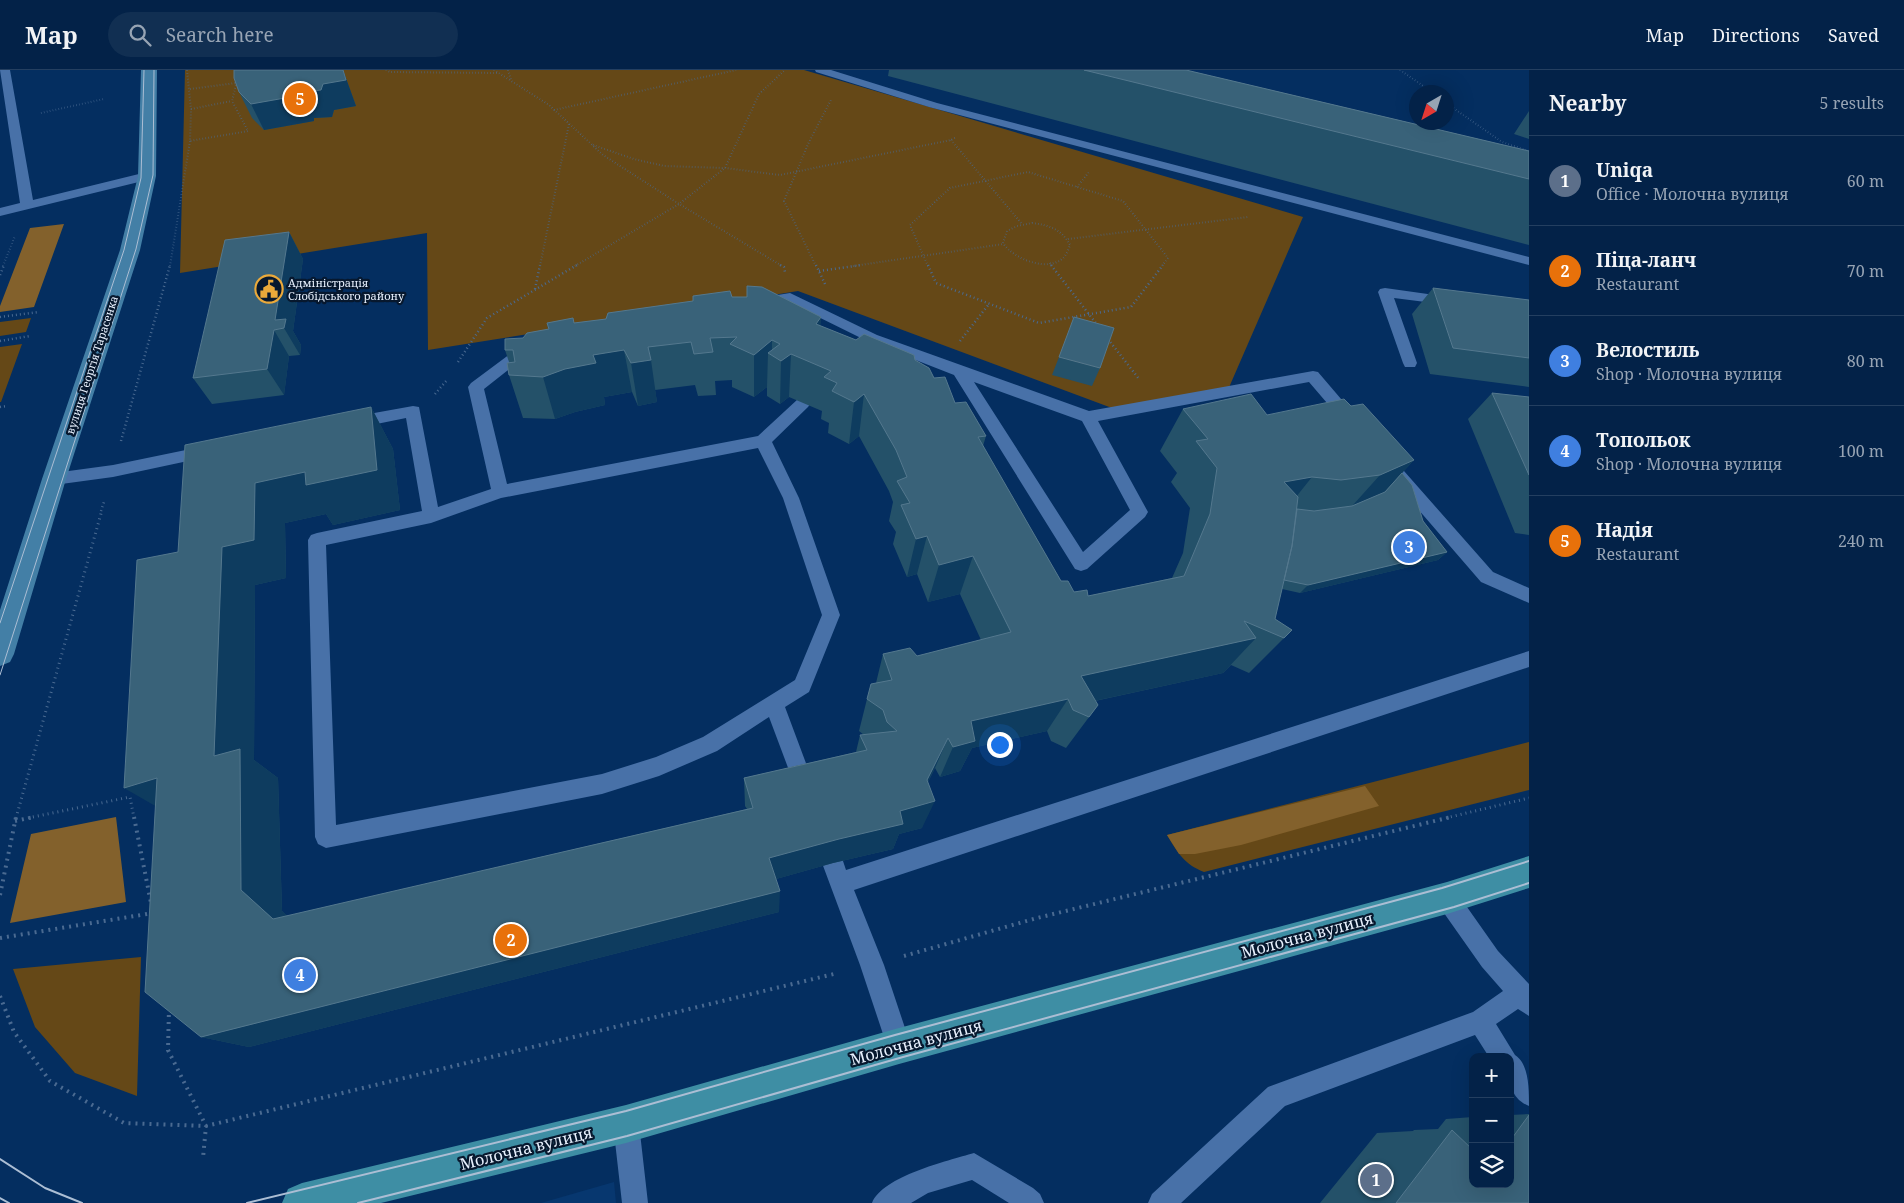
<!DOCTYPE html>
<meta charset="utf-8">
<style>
:root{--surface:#032248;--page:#112f52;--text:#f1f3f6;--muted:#97a4b4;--line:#243f60;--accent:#eba93a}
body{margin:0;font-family:"Noto Serif",serif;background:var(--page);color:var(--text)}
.controls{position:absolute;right:15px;bottom:15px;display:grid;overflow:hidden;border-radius:10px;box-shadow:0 5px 20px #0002}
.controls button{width:45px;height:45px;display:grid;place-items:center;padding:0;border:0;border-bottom:1px solid var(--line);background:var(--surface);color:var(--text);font:25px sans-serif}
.compass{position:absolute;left:1409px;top:15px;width:45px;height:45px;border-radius:50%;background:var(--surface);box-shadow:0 5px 20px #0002;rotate:219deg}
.you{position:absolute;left:999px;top:674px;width:18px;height:18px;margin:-12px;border:4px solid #fff;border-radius:50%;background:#1a73e8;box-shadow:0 0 0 8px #1a73e833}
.badge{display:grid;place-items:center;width:32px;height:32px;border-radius:50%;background:var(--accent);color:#fff;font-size:16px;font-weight:700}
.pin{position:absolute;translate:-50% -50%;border:2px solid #fff;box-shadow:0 1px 5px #0006}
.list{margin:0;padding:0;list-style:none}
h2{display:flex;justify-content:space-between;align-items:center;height:65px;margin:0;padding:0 20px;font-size:21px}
h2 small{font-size:16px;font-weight:400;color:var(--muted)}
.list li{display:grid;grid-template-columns:32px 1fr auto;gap:15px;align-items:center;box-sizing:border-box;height:90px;padding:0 20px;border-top:1px solid var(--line)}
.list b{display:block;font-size:19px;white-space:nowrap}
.list p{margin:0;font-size:16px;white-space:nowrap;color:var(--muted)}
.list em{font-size:16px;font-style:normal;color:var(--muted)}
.icon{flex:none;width:28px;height:28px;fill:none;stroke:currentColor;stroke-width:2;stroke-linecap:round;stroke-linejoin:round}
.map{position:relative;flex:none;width:1529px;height:1133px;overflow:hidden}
header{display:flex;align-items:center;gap:30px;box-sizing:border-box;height:70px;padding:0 25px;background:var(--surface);border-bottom:1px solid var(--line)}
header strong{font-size:24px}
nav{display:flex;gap:28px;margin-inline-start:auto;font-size:18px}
.search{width:350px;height:45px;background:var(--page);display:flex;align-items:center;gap:12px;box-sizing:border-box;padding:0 18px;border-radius:28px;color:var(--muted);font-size:19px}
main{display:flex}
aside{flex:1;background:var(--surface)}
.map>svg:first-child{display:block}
.built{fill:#07376f}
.green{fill:#654817}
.forest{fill:#83612c}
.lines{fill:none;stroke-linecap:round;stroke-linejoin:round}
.path-far3{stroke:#4a6a91;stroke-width:2;stroke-dasharray:0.5 2.5;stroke-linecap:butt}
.path-far2{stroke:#4a6a91;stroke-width:2.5;stroke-dasharray:1 3;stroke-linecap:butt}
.path-far1{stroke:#4a6a91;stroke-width:3;stroke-dasharray:1 4;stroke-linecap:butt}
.path{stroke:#4a6a91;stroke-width:4;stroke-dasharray:2 5;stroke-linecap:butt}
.lane{fill:#4871a8;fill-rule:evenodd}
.secondary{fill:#437fa6;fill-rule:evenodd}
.primary{fill:#3e8ea4;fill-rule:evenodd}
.tram-far1{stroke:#acbed4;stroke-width:1}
.tram{stroke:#acbed4;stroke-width:2}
.wall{fill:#245169}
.shaded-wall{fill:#0e3c5f}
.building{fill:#396279;stroke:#54788e}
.labels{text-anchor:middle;stroke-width:4.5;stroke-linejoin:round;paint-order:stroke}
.far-poi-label{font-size:11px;fill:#e7f0fd;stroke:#07182e;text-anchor:start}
.far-street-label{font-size:11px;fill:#e7f0fd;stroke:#07182e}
.near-street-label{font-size:16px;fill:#e7f0fd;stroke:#07182e}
</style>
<header>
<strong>Map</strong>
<div class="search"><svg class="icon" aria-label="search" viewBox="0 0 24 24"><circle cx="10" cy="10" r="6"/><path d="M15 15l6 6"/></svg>Search here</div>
<nav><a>Map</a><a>Directions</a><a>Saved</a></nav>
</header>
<main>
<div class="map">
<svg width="1529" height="1133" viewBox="0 0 1529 1133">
<rect width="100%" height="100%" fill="#042e60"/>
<path class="built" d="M614,1112L616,1133H541Z"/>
<path class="green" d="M185,0H804L1303,147L1227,322L1120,341L798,221L428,280L427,163L180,203Z
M31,248L26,262L0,266V252Z
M22,274L1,332H0V277Z
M1529,672V720L1204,802C1184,794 1178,783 1167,765Z
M141,887L137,1026L75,1003L35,957L13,899Z"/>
<path class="forest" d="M64,154L34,237L0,242V236L30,158Z
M1365,716L1379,736L1241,775L1195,784H1179L1167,765Z
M116,747L126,832L10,853L31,764Z"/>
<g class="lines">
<path class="path-far3" d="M187,0L191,39L190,71L248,61L232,31L237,10
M386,0L390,2L499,3
M494,0L549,35L603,85L679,134L782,196
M508,0L511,10
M1400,0L1432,22
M190,19L236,13
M1446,33L1502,72L1529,81
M191,39L232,31
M554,40L736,0
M41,43L104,29
M951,70L1022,154
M593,75L634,89L664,96L725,98L780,105L951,70L956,67
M1077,117L1089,102
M1032,153C1048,155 1062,159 1070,175C1069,178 1067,183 1065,186C1050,204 1013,189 1003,173L1007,161L1017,156Z
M1068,169L1248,147
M1050,193L1052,196
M3,196L15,166
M170,196L190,71
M540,196L569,54
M575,196L679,134L725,98L759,24L785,0
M816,196L784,131L809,72L831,30
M853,196L1004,174
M928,196L910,155L950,118L1028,102L1123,131L1168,188L1162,196"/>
<path class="path-far2" d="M780,195L784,197L785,202
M816,195L825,214
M928,195L936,213L1039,253L1131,237L1163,195
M1051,195L1098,256
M819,201L862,195
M0,205L4,195
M535,219L540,195
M0,247L39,242
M1108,269L1139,309
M0,271L30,266
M960,271L989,234
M458,292L487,248L577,195
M435,324L447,310
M0,337L7,336
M121,371L170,195
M101,441L104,432"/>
<path class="path-far1" d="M16,748L102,440
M28,748L130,727L134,748
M1446,748L1529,728"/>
<path class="path" d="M134,747L151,833
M15,751L34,747
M0,825L16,747
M0,868L153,843
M904,886L1037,848L1451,747
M0,926L14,962L50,1011L124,1053L206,1056L838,903
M169,938L168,980L206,1056L203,1088"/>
<path class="lane" d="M0,0H10L33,130L147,102L153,106L151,109L0,146V138L20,133Z
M815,0H831L937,33L1529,187V195L929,37L816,2Z
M1385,218L1449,227L1454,228L1456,231L1454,234L1449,235L1394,228L1417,293L1415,297H1405L1403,293L1378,222L1380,219Z
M790,223L877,265L1089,341L1313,301L1318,302L1359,350L1357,354L1351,356L1345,354L1309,312L1098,351L1148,442L1145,447L1087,499L1081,501L1075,499L954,305L867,271L788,232L758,236L753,235L751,232L753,229L758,228ZM974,312L1082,351L1130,440L1083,482Z
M530,271L535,273L537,276L535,279L484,319L507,414L758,366L798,329L803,328L808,329L811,333L808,337L772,372L799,428L840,545L809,622L785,637L816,720L813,727L806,730L799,727L769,647L717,681L659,706L602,724L326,778L318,774L315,767L308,470L311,465L317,463L422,441L406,348L352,359L346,357L344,353L346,349L352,347L413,336L419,337L438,437L491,419L468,317L471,313L525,273ZM758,378L783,428L822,545L795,610L703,667L656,687L602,704L336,755L326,475L431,453L501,428Z
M210,375L216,377L218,381L216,385L113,407L54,415L48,413L46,409L48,405L54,403L113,395Z
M1398,399L1404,401L1493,502L1529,518V533L1481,512L1392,409L1390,405L1392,401Z
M1529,581V597L854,820L884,895L911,976L908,985L899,988L890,985L860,895L822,793L825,785L833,782L841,785L846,800Z
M1447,817L1455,820L1498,881L1529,914V946L1518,939L1496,954L1515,985C1529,994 1529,1018 1529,1036C1507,1027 1510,1007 1510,987H1489L1475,965L1285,1036L1181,1133H1148L1152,1124L1268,1017L1473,942L1503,921L1482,897L1439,836L1436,828L1439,820Z
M626,1041L635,1045L639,1054L648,1133H622L613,1054L617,1045Z
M974,1083L1033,1118L1040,1124L1044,1133H1009L972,1110L928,1123L911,1133H872C883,1106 947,1091 974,1083Z"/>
<path class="secondary" d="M141,0H157L156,106L140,180L66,409L14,584L10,592L0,596V540L42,409L120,180L138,106Z"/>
<path class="primary" d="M1529,786V818L1447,844L899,994L626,1073L381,1133H282L288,1119L302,1113L626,1035L899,958L1447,812Z"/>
<path class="tram-far1" d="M0,553L124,180L141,108L144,0
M0,605L136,179L153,105L154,0"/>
<path class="tram" d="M0,1089L45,1118L82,1133
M0,1128L9,1133
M247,1133L626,1041L895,965L1442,818L1529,791
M358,1133L627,1066L903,987L1454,837L1529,813"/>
</g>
<path class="wall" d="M343,0L356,36L334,40L332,47L314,48V51L264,60L252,48L239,22Z
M889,0H1186L1529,81V175L888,6Z
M1529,41V69L1514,64Z
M289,162L303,189L293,261L301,275L300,285L289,286L284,325L212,334L193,308Z
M1433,218L1529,230V317L1430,304L1412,244Z
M732,227L821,247L820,256L856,270L915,290L934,308L955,333L986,366L983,376L1061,511L1074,522L1088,526L1172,508L1183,483L1190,438L1171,412L1177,403L1160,381L1183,339L1267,345L1351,336L1414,390L1402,403L1423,451L1447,482L1438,490L1300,523L1282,519L1275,549L1292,560L1249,603L1231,595L1223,603L1095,631L1098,635L1066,678L1051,671L1047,661L972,678L960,701L940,707L935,698L928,712L922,758L899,764L893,779L833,793L776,809L779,842L249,977L201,967L178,482L371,337L393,379L400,440L333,455L326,444L285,453L286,508L255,515L254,690L278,708L282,841L287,846L747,739L745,736L744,708L856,682L860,665H864L859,661L867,629L876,613L883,584L917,586L981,570L960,524L928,532L917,504L907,507L893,474L896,462L889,451L893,432L889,421L859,366L849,374L828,363L829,353L821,349L822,341L789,327L780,334L767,326V317L754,327L732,317V310L715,311L716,325L698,326L695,315L655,320L657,332L638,336L632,322L604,327L605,335L575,342L555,349L523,348L509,305V292L505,280L523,268L548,259L547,253H575L606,249Z
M1059,287L1100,298L1092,316L1052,305Z
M1492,323L1529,327V465L1515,463L1468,349Z
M1529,1044V1133H1320L1377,1063L1413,1061L1414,1060L1438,1059L1446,1049L1473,1047V1114H1510V1045Z"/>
<path class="shaded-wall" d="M343,0L356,36L334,40L332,47L314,48V51L264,60L251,34L303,22L323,14Z
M289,162L303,189L293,261L301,275L300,285L284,258L275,250Z
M821,247L818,290L816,254Z
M274,260L289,286L284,325L267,299Z
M772,270V286L768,283L767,317L754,327V285Z
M624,280L632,322L604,327L605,335L575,342L555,349L543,307L565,299L584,295L593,285Z
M791,284L789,327L780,334L781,291Z
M651,290L657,332L638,336L631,293Z
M864,324L859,366L849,374L854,332Z
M371,337L393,379L400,440L333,455L326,444L285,453L286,508L255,515L254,690L278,708L282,841L312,868L273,849L241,820L214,686L222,477L255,413Z
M1414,390L1376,431L1344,445L1380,405Z
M1312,407L1280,447L1284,412Z
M927,466L917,504L907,507L916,469Z
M1447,482L1438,490L1300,523L1308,515Z
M973,486L960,524L928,532L939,495Z
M1256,568L1223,603L1071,636L1068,629L1047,661L972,678L960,701L940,707L953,677L971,651L1081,606Z
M948,668L935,698L916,736L935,731L922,758L899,764L893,779L833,793L769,811V788L900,741L927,710Z
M157,708L171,745L124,718Z
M780,821L779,842L249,977L201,967Z"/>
<path class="building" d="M234,0H343L346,10L323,14L321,20L303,22L302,25L251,34L239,22L234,8Z
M1084,0H1186L1529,81V109Z
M289,162L275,250L286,249L284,258L274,260L267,299L193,308L225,170Z
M747,216L762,217L821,247L816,254L856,270L864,264L914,285L915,290L929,298L934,308L945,307L955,333L966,332L986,366L978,367L1061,511H1068L1074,522L1087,520L1088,526L1184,506L1210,444L1217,398L1196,371L1208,369L1183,339L1251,324L1267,345L1344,329L1351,336L1363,334L1414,390L1380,405L1341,410L1312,407L1284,412L1298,427L1292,476L1275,549L1292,560L1284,568L1244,551L1256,568L1081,606L1098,635L1089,647L1073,640L1068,629L971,651L975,671L953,677L948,668L927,710L935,731L900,741L903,754L839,769L769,788L780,821L201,967L145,922L157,708L124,718L137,490L178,482L185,375L371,337L377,400L306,415L305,402L255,413L254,470L222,477L214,686L240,679L241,820L273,849L753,738L744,708L867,680L860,665L897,661L887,652L883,640L867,629L871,614L892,610L883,584L910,578L917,586L1011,562L973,486L939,495L927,466L916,469L901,435L910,433L897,411L907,407L896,380L864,324L854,332L832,321L837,313L824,307L831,301L791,284L781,291L768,283L780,274L772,270L754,285L730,274L737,267L710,268L713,282L694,284L691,272L648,277L651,290L631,293L624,280L593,285L596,293L565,299L543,307L509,305L507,293L515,292L513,280H505V269L523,268L527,263L549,259L547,253L573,248L574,253L606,249L608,243L693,231V226L730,221L732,227H747Z
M1433,218L1529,230V288L1453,278Z
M1074,247L1114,258L1100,298L1059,287Z
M1492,323L1529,327V405Z
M1402,403L1412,415L1423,451L1447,482L1308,515L1284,510L1292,476L1297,439L1314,441L1352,436L1385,422Z
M1529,1045V1133H1396L1452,1060L1473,1080V1114H1510V1071Z"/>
<defs>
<g id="civic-ring" transform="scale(1.4375)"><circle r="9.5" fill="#07182e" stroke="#eba93a" stroke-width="1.5"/><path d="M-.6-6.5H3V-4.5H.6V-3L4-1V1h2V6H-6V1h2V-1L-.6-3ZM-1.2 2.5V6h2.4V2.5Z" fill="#eba93a"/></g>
</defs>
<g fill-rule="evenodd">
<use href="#civic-ring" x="269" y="219"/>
</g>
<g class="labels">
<g class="far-poi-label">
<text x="288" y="217">Адміністрація<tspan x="288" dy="13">Слобідського району</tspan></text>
</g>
<g class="far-street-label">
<text transform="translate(92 295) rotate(-72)" y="4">вулиця Георгія Тарасенка</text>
</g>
<g class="near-street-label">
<text transform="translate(1307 865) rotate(-15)" y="6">Молочна вулиця</text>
<text transform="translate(916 972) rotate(-15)" y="6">Молочна вулиця</text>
<text transform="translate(526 1078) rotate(-14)" y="6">Молочна вулиця</text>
</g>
</g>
</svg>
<div class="controls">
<button>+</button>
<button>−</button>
<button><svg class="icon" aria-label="layers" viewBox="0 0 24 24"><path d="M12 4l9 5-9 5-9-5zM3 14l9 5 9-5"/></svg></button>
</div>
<svg class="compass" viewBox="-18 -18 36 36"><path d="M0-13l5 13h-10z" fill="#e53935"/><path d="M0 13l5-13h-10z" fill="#97a4b4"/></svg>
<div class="you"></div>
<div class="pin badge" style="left:1376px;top:1110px;background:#5c6f8a">1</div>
<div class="pin badge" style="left:511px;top:870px;background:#e8710a">2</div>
<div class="pin badge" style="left:1409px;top:477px;background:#3f7fe0">3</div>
<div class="pin badge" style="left:300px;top:905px;background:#3f7fe0">4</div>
<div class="pin badge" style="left:300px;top:29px;background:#e8710a">5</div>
</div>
<aside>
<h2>Nearby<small>5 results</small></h2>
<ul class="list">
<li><span class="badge" style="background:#5c6f8a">1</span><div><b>Uniqa</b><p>Office · Молочна вулиця</p></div><em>60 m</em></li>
<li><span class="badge" style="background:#e8710a">2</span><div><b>Піца-ланч</b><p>Restaurant</p></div><em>70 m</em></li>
<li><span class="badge" style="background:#3f7fe0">3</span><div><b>Велостиль</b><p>Shop · Молочна вулиця</p></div><em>80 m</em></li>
<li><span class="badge" style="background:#3f7fe0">4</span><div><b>Топольок</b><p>Shop · Молочна вулиця</p></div><em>100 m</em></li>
<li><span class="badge" style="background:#e8710a">5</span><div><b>Надія</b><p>Restaurant</p></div><em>240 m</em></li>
</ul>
</aside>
</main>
